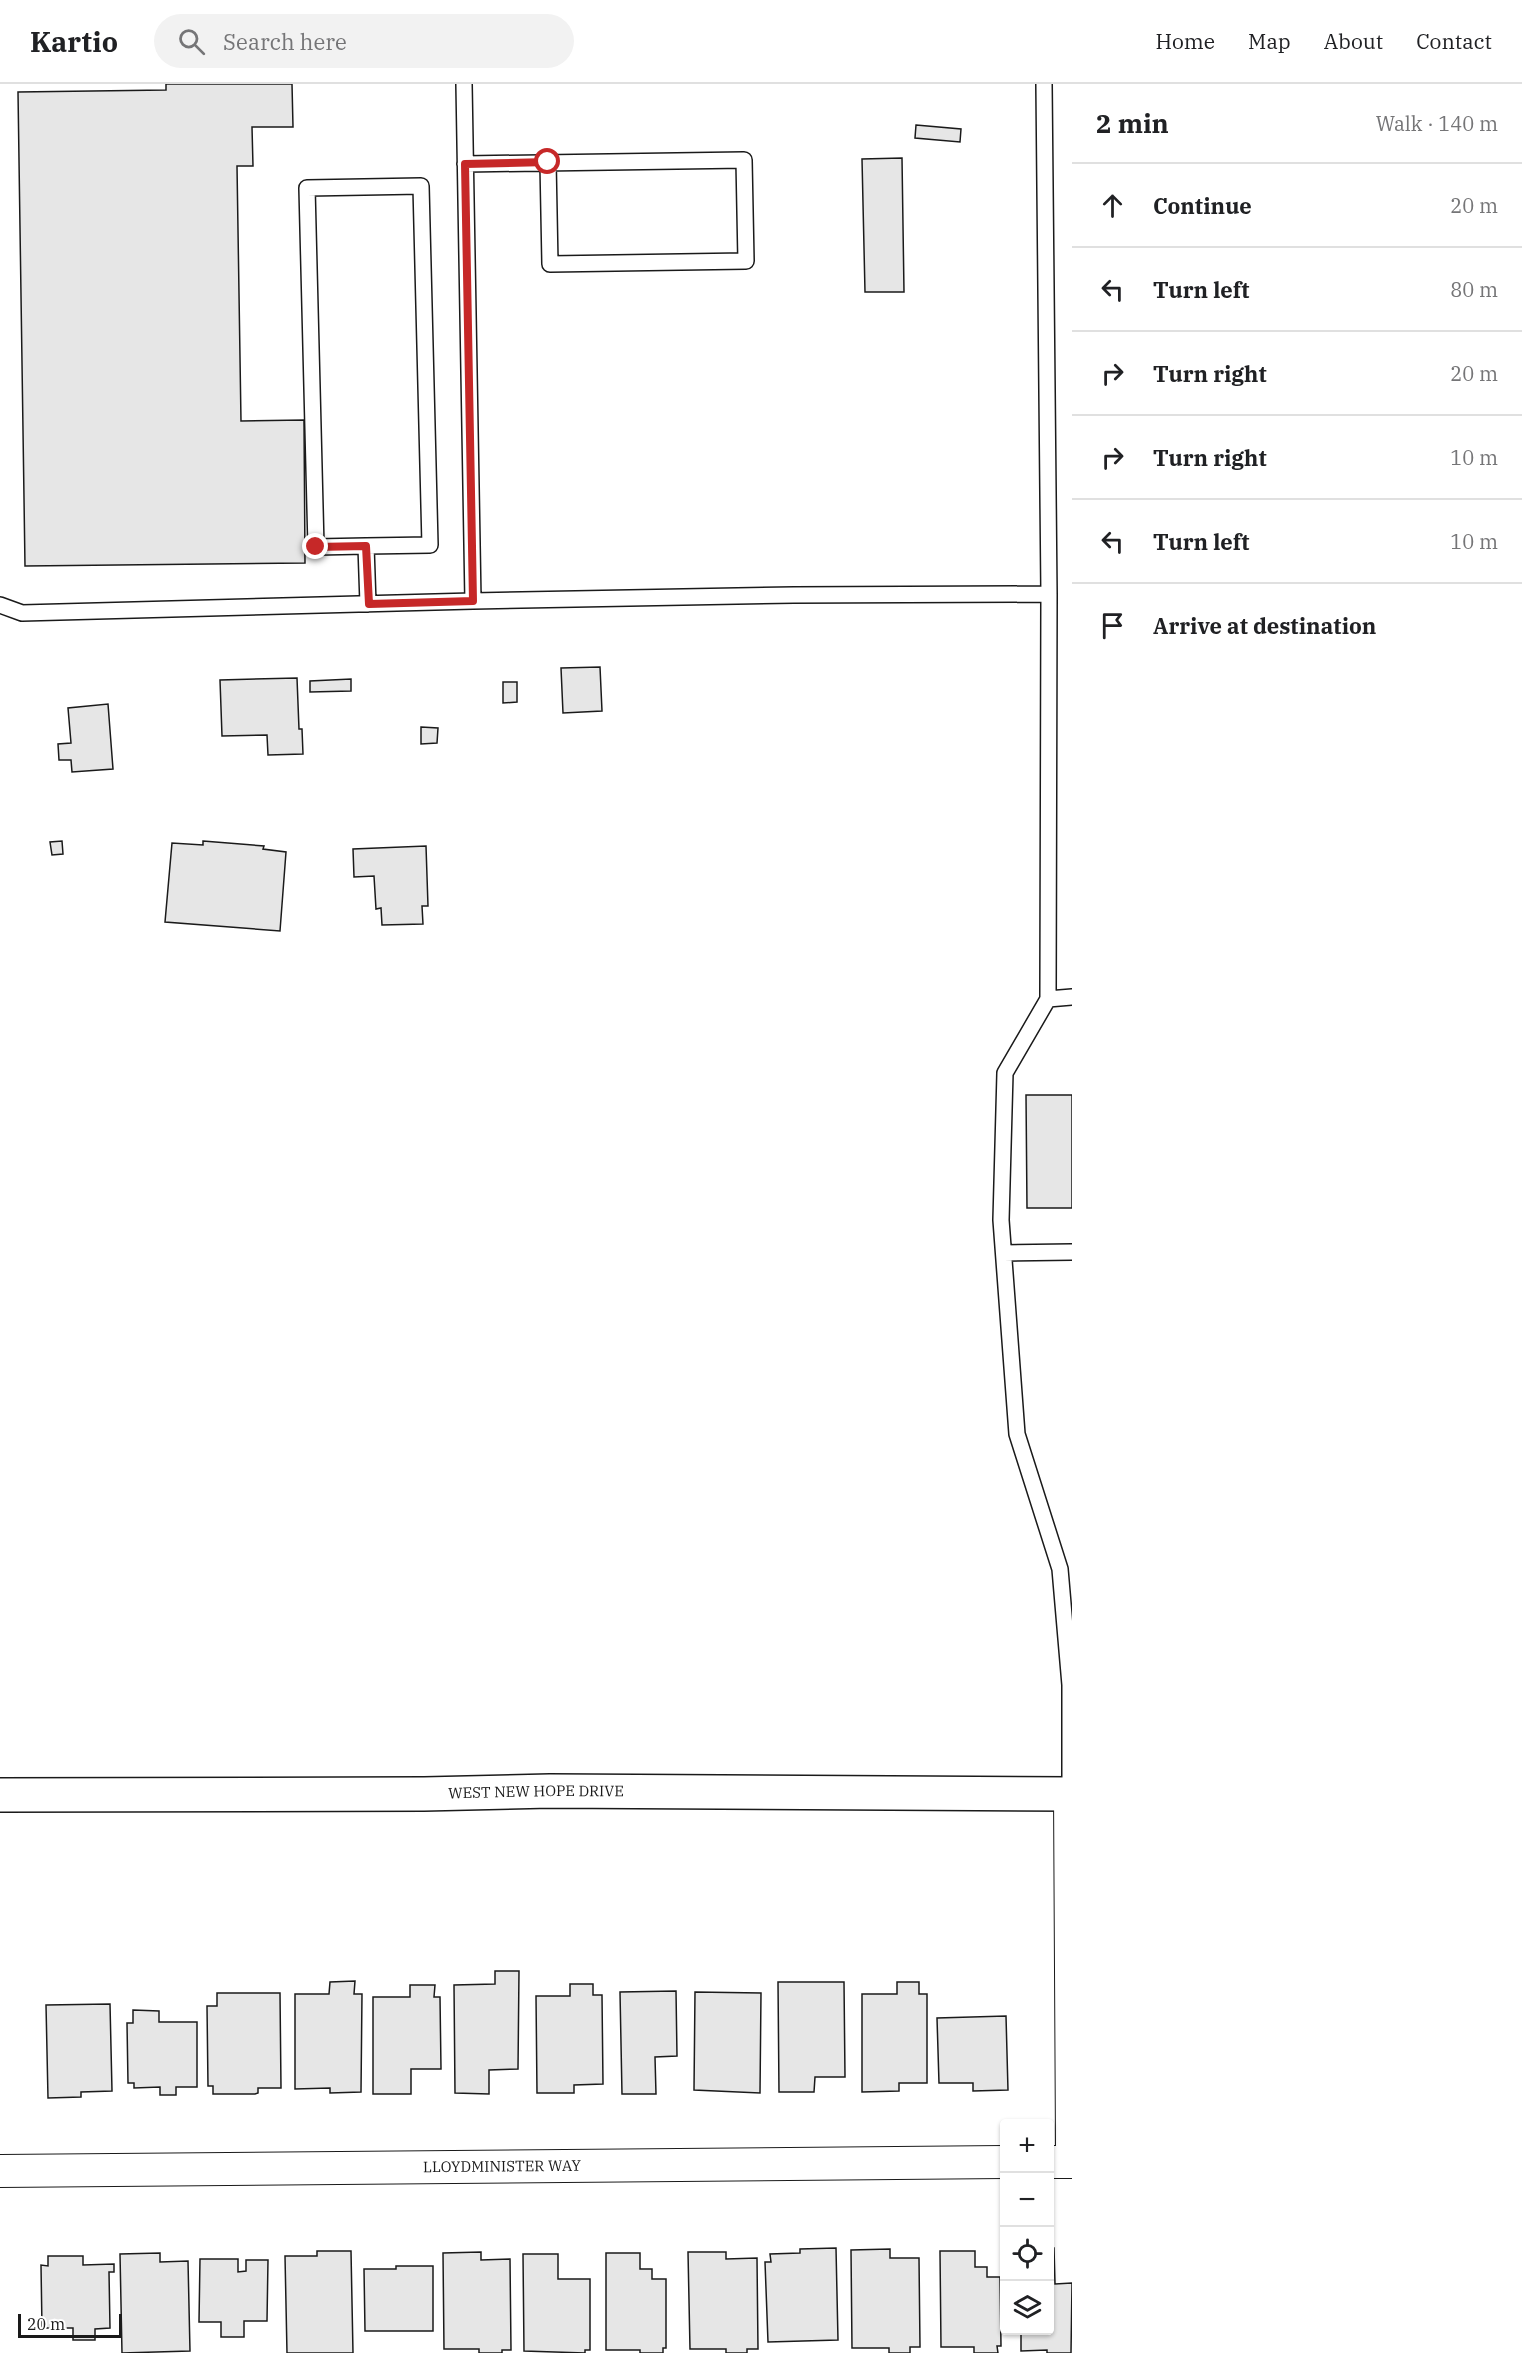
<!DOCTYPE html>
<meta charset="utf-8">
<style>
:root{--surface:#fff;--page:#f2f2f2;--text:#202124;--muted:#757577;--line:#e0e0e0}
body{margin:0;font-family:"IBM Plex Serif",serif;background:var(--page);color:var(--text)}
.controls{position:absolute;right:18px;bottom:18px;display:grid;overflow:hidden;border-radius:6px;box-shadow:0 2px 4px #0004}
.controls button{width:54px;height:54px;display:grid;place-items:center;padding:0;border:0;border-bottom:2px solid var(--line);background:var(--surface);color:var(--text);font:30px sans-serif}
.scale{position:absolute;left:18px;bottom:15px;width:104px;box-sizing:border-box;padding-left:6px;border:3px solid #1a1a1a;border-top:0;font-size:16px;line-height:21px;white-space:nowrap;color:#1a1a1a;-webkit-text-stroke:4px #fff;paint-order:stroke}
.stop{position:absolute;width:18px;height:18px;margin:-14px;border:4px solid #c62828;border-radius:50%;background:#fff}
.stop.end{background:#c62828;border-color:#fff;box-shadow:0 2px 6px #0008}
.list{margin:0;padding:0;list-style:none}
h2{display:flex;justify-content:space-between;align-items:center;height:78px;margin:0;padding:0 24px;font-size:26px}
h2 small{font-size:20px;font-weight:400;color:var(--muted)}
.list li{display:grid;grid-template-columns:39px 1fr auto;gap:18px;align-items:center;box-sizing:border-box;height:84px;padding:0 24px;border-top:2px solid var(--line)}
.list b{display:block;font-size:22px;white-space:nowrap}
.list em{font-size:20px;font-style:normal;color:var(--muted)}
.icon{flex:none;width:33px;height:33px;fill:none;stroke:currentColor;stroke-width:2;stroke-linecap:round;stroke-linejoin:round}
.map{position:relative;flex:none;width:1072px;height:2269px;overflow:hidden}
header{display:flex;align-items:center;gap:36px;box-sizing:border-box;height:84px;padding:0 30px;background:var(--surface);border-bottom:2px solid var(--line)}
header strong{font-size:28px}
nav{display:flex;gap:33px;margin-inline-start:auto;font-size:21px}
.search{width:420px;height:54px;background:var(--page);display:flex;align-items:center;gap:15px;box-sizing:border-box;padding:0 21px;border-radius:33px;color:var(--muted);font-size:22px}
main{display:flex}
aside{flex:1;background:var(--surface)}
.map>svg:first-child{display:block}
.building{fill:#e6e6e6;stroke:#1a1a1a;stroke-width:1.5}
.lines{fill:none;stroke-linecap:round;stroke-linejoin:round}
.lane-casing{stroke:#1a1a1a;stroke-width:18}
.street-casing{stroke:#1a1a1a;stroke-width:34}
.secondary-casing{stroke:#1a1a1a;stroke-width:36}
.lane{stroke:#fff;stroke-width:15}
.street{stroke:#fff;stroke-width:32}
.secondary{stroke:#fff;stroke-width:33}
.route{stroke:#c62828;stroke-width:8}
.labels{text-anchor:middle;stroke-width:4.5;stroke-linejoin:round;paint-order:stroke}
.street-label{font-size:15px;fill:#1a1a1a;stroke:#fff}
</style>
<header>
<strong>Kartio</strong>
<div class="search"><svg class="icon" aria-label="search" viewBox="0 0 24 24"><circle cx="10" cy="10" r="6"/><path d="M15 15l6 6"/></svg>Search here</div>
<nav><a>Home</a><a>Map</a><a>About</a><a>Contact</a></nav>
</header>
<main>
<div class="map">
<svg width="1072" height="2269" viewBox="0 0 1072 2269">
<rect width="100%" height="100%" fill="#fff"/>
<path class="building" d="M166,0H292L293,43H252L253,82H237L241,337L304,336L305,479L25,482L18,8L166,6Z
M916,41L961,45L960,58L915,54Z
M902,74L904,208H865L862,75Z
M600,583L602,627L563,629L561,584Z
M297,594L299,645H302L303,670L268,671L267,651L222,652L220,596Z
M351,595V607L310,608V597Z
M503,598H517V618L503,619Z
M108,620L113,685L72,688L71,676H59L58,660L71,659L68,624Z
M421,643L438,644L437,659L421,660Z
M62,757L63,770L52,771L50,758Z
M203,757L264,762L263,765L286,768L280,847L165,838L172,759L203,761Z
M426,762L428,822H422L423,840L382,841L381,824L376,825L374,792L354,793L353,765Z
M1026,1011H1072V1124H1027Z
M495,1887H519L518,1985L489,1986V2010L455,2009L454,1901L495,1900Z
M355,1897L354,1910H362L361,2008L330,2009V2004L295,2005V1910H329L330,1898Z
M778,1898H844L845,1993H815L814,2008H779Z
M897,1898H919V1910H927V1999H899V2007L862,2008V1910H897Z
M570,1900H593V1911H602L603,2000L574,2001V2009H537L536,1912H570Z
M410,1901H435L434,1913H440L441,1985H411V2010H373V1913H410Z
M676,1907L677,1972L655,1973L656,2010H622L620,1908Z
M695,1908L761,1909L760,2009L694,2006Z
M217,1909H280L281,2004H258V2009L255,2010H213V2002H208L207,1922H217Z
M110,1920L112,2007L81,2008V2013L48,2014L46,1921Z
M133,1926L159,1927V1938H197V2003H176V2011H160V2003L134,2004V1999H128L127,1939H133Z
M1006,1932L1008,2006L973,2007V1999H939L937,1934Z
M836,2164L838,2256L768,2258L765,2178H771L770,2170L800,2169V2165Z
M1050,2164H1054L1055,2200L1072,2199L1071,2269H1047V2266L1021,2267V2246H1050Z
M890,2165V2174H919L920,2263H910V2269H889V2264H852L851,2166Z
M317,2167H351L353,2269H287L285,2172H317Z
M940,2167H975V2183H987V2193H1000L1001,2262H997L998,2269H974V2263H941Z
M481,2168V2176L510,2175L511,2266H502V2269H479V2265H444L443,2169Z
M688,2168H726V2175L757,2174L758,2265H747V2269H726V2265H690Z
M160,2169V2178L188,2177L190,2267L122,2269L120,2170Z
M606,2169H640V2185H652V2195H666V2264H663V2269H640V2266H606Z
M523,2170H558V2195H590V2266H585V2269L524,2267Z
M48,2172H83V2181L114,2180V2188H109L110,2244L95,2245V2256H73V2244H42L41,2181L48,2182Z
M200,2175H238V2188L246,2187V2176H268L267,2237H244V2253H221V2238H199Z
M396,2182H433V2247H365L364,2185H396Z"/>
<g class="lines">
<g class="lane-casing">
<path id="lane" d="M464,0L473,517L794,511L1049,510L1048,915L1072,913
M1044,0L1049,510
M465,80L744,76L746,177L550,180L548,78
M366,462L316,463L307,104L421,102L430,461L366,462L368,520
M0,521L22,529L473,517
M1048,915L1005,989L1001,1136L1017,1350L1060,1485L1070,1601V1709
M1004,1169L1072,1168"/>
</g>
<g class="street-casing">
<g id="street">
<path d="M1070,1709L1072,2062"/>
<path d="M1050,2078H1072"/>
<path id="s1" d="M0,2087L1004,2078"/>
</g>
</g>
<g class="secondary-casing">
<g id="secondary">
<path id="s2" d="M0,1711L424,1710L550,1707L1072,1710"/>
</g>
</g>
<use href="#lane" class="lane"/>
<use href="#street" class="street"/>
<use href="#secondary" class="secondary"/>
</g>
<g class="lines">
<path class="route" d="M316,463L366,462L369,520L473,517L465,80L548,78"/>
</g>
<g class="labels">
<g class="street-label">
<text dy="5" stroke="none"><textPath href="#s2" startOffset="536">WEST NEW HOPE DRIVE</textPath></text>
<text dy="5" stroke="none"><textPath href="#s1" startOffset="502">LLOYDMINISTER WAY</textPath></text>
</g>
</g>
</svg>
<div class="controls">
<button>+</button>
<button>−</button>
<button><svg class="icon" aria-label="locate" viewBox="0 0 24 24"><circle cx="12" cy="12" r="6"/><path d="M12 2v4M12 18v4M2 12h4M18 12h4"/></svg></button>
<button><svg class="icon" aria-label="layers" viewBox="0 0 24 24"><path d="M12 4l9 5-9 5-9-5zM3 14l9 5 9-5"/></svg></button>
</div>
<div class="scale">20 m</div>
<div class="stop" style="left:548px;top:78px"></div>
<div class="stop end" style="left:316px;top:463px"></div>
</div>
<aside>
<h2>2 min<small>Walk · 140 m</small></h2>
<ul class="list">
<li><svg class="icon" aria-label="ahead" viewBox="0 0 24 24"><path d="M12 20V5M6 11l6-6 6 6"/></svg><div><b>Continue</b></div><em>20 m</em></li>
<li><svg class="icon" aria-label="left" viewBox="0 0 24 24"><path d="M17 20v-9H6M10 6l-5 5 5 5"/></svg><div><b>Turn left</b></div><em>80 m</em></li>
<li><svg class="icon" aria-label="right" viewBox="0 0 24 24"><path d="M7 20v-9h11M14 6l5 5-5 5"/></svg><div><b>Turn right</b></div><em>20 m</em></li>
<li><svg class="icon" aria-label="right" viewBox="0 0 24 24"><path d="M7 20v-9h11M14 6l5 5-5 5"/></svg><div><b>Turn right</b></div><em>10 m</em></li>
<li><svg class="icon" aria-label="left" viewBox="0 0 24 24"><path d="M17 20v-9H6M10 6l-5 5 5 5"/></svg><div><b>Turn left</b></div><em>10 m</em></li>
<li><svg class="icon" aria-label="arrive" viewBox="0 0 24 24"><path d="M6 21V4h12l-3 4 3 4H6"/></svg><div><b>Arrive at destination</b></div></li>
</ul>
</aside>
</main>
